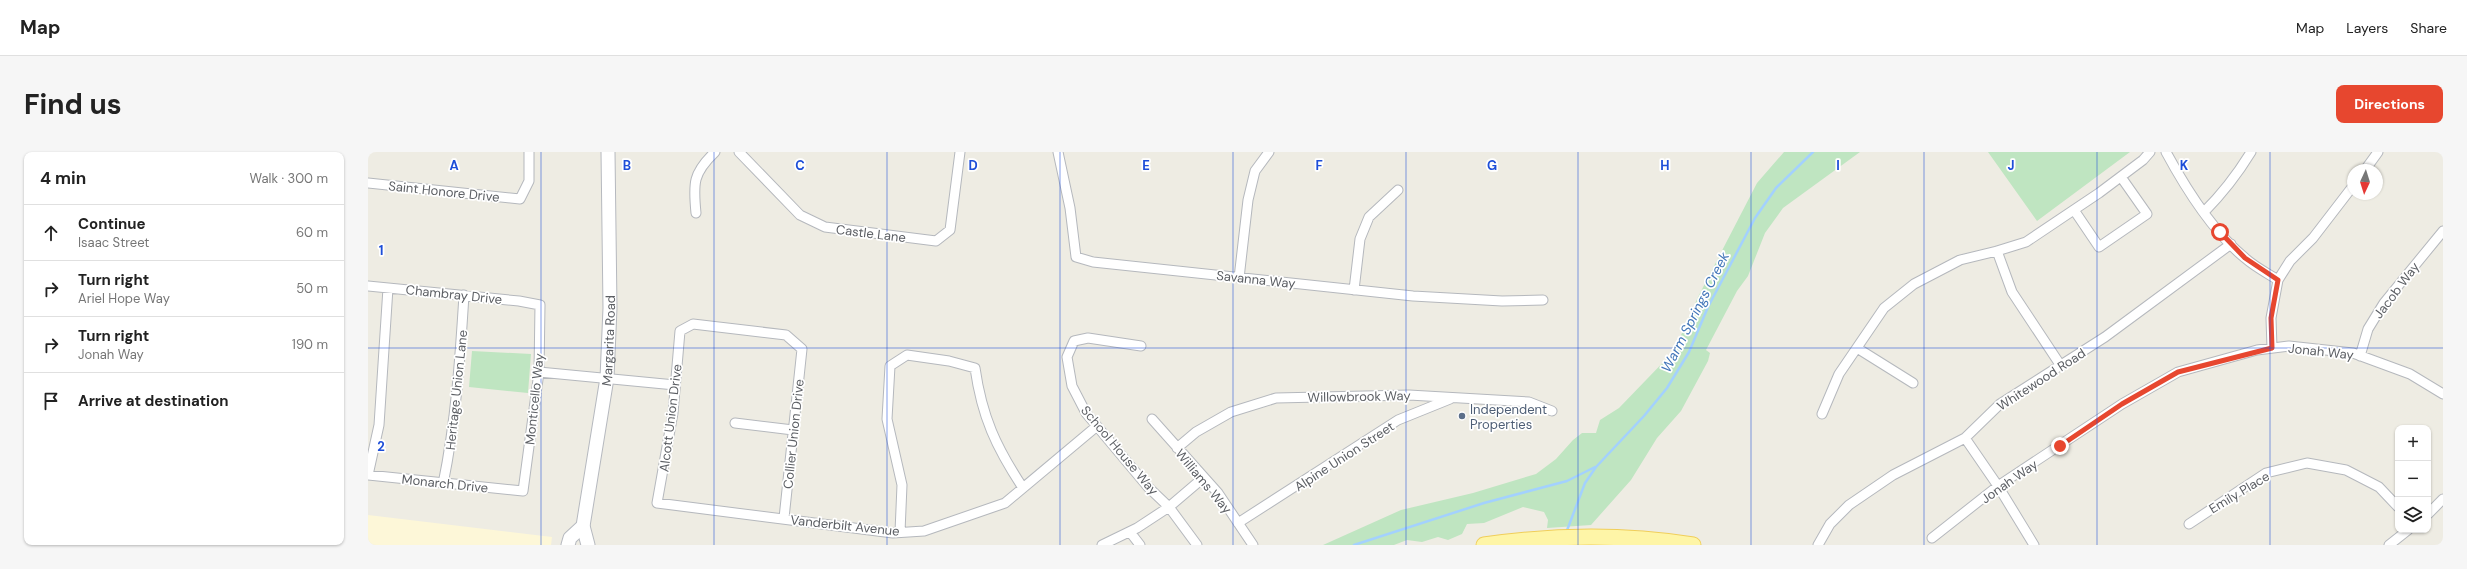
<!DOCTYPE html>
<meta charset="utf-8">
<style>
:root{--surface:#fff;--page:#f6f6f6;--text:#222;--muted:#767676;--line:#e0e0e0;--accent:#e7472f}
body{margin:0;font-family:"DM Sans",sans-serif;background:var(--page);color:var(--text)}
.controls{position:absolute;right:12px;bottom:12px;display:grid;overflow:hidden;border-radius:8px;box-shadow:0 1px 3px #0004}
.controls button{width:36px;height:36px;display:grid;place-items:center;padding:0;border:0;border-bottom:1px solid var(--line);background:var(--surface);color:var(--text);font:20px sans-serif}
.compass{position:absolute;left:1979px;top:12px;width:36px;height:36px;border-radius:50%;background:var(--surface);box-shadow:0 1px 3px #0004;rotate:184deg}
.stop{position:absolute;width:12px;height:12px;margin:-9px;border:3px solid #e7472f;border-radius:50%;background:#fff}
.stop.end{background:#e7472f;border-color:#fff;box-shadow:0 1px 4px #0008}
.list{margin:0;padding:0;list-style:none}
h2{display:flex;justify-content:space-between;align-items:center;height:52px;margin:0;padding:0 16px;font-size:17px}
h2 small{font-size:13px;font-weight:400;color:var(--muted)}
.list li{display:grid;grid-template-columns:26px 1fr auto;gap:12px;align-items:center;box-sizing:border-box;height:56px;padding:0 16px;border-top:1px solid var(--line)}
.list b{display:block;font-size:15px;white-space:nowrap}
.list p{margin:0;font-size:13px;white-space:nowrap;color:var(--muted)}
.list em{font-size:13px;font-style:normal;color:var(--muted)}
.icon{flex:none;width:22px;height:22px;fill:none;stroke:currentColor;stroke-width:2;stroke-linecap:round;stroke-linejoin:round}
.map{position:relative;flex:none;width:2075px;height:393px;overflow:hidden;border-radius:8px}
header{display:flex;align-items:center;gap:24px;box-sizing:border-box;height:56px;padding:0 20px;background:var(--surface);border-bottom:1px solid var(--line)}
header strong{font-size:19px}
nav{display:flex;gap:22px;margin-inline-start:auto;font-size:14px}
.intro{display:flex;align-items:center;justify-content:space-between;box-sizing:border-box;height:96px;padding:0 24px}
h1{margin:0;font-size:28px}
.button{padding:10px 18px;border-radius:8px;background:var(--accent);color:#fff;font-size:14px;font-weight:700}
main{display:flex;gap:24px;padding:0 24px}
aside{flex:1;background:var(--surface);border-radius:8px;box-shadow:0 1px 3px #0004}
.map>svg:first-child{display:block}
.commercial{fill:#fdf7d8}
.green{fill:#bfe5c1}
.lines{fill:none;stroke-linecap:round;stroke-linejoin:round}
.stream{stroke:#a3d1fe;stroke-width:2.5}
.street-casing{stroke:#b5b8bd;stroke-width:11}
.secondary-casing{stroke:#b6b9bf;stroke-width:15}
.primary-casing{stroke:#f0ce5a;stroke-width:17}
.street{stroke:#fff;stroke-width:9}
.secondary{stroke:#fff;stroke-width:13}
.primary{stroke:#fef5a7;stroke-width:15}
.route{stroke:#e7472f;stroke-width:5}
.grid{fill:none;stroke:#1d4ed8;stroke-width:1;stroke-opacity:0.55}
.service-dot{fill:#5c6f8a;stroke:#fff;stroke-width:1.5}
.labels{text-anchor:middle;stroke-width:3.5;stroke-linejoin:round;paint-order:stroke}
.street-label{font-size:13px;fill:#5b5e63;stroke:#fff}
.service-label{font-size:13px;fill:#4e5e75;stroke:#fff;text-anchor:start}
.water-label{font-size:14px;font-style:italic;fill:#4276b9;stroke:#fff}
.grid-label{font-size:13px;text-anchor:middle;font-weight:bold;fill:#1d4ed8;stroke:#fff;stroke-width:3.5;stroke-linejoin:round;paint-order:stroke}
</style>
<header>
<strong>Map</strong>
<nav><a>Map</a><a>Layers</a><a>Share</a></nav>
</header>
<div class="intro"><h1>Find us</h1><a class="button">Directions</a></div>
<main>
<aside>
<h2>4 min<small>Walk · 300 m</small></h2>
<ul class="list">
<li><svg class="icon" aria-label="ahead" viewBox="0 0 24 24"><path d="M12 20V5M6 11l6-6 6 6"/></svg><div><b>Continue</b><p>Isaac Street</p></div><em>60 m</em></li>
<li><svg class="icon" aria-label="right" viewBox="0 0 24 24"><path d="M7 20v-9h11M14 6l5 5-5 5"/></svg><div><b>Turn right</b><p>Ariel Hope Way</p></div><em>50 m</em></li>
<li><svg class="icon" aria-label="right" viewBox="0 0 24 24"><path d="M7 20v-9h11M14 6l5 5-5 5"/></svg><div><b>Turn right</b><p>Jonah Way</p></div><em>190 m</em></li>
<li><svg class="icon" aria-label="arrive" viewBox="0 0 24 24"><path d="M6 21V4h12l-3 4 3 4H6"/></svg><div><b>Arrive at destination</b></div></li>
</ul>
</aside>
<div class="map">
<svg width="2075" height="393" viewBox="0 0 2075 393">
<rect width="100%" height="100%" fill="#eeece3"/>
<path class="commercial" d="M0,363L184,385L183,393H0Z"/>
<path class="green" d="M1416,0H1492L1415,56L1397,81L1380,124L1369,139L1338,198L1342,201L1340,209L1313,259L1289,286L1263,328L1223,373L1179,376L1180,368L1176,360L1155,355L1116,371L1099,372L1094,382L1080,388L1070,385L1054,390L1039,388L1026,393H955L1033,358L1105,341L1168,322L1188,307L1205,288L1214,281H1228L1232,268L1251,256L1306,199L1330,145L1389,31Z
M1620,0H1762L1669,69Z
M104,199L163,202L160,241L101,235Z"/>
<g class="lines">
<path class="stream" d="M1198,381L1217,331L1228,315L1276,264L1299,236L1321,200L1340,155L1387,66L1408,36L1445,0
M986,393L1116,351L1199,329L1227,315"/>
<g class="street-casing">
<path id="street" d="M371,0L432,63L457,75L568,89L582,78L592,0
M690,0L702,56L708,105L725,110L1045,144L1134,149L1175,148
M1798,0C1818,37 1844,79 1877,106C1887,115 1899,121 1910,128
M1997,18L2010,0
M0,31L152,47L161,29V0
M1706,58L1731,95L1779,62L1753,25
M1836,60C1855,41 1869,23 1883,0
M328,61C325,31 325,21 347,0
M871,126L880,48L887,19L901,0
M0,134L151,149L172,153L171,220L155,339L0,323
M986,138L992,87L1001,65L1030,38
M773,194L720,186L706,189L699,205L704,234L718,261L780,335L801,355L829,393
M1489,196L1545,231
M1904,196L1903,166L1910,128L1922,109L1945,86L1985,34
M1992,204L2000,177L2016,151L2075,79
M1693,214L1644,140L1629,99L1658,90L1731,41L1775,8L1782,0
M171,220L307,233
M1454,262L1471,222L1516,156L1546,132L1592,108L1629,99
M784,267L850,341L885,393
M367,271L425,278
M1597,286L1630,334L1666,393
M809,296L828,280L863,260L908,246L1041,243L1161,250L1184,259
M0,323L11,273L20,136
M75,332C88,269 92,207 96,143
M2060,362L2075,347
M416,366L434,197L418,183L325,172L312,179L305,261L289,351L525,381L556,379L637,351L729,274
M870,371L1030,268L1082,247
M1821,372L1898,321L1939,311L1978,318L2011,335L2030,355
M532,380L534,333L519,267L522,214L539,203L581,209L607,216C614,265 628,295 655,336
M762,380L772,393
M1564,386L1630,334L1754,252L1810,220L1889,198L1921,194L1985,201L2042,222L2075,242
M734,393L769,376L801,355L835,326
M1450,393L1462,372L1481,353L1525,323L1597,286L1632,252L1737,185L1863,92
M2021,393L2040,378"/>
</g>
<g class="secondary-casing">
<g id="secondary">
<path d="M200,393L202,386L215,374"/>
<path id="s1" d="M220,393L215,374L239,226L242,156L240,0"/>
</g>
</g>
<g class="primary-casing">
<path id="primary" d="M1116,393C1185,383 1256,382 1325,393"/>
</g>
<use href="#street" class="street"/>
<use href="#secondary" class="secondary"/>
<use href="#primary" class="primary"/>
</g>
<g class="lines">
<path class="route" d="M1692,294L1754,252L1810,220L1904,196L1903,166L1910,128L1877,106L1852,80"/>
</g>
<path class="grid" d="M173,0V393M346,0V393M519,0V393M692,0V393M865,0V393M1038,0V393M1210,0V393M1383,0V393M1556,0V393M1729,0V393M1902,0V393M0,196H2075"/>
<circle class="service-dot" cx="1094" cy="264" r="4"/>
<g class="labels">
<g class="street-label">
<text transform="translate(76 39) rotate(6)" y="5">Saint Honore Drive</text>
<text transform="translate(503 81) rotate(7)" y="5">Castle Lane</text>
<text transform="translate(888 127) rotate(6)" y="5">Savanna Way</text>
<text transform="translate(2028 138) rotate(-53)" y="5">Jacob Way</text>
<text transform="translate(86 142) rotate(6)" y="5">Chambray Drive</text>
<text dy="5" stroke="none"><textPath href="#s1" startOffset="207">Margarita Road</textPath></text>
<text transform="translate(1953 199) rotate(6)" y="5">Jonah Way</text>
<text transform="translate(1673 227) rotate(-33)" y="5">Whitewood Road</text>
<text transform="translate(88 238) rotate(-84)" y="5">Heritage Union Lane</text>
<text transform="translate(991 244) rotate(-1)" y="5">Willowbrook Way</text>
<text transform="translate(166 247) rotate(-84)" y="5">Monticello Way</text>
<text transform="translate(302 266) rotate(-83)" y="5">Alcott Union Drive</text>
<text transform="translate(425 282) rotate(-84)" y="5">Collier Union Drive</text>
<text transform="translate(752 298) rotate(50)" y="5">School House Way</text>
<text transform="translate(976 304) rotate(-33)" y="5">Alpine Union Street</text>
<text transform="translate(836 329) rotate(50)" y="5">Williams Way</text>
<text transform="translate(1641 329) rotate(-35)" y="5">Jonah Way</text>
<text transform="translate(77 331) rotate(6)" y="5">Monarch Drive</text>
<text transform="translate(1871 340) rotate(-31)" y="5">Emily Place</text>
<text transform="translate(477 373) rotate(6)" y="5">Vanderbilt Avenue</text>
</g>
<g class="service-label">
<text x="1102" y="262">Independent<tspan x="1102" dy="15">Properties</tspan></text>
</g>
<g class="water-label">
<text transform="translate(1327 160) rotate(-63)" y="5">Warm Springs Creek</text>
</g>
</g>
<g class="grid-label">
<text x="86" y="18">A</text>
<text x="259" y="18">B</text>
<text x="432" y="18">C</text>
<text x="605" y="18">D</text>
<text x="778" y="18">E</text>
<text x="951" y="18">F</text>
<text x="1124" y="18">G</text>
<text x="1297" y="18">H</text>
<text x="1470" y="18">I</text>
<text x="1643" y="18">J</text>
<text x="1816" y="18">K</text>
<text x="13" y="103">1</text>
<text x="13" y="299">2</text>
</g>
</svg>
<div class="controls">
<button>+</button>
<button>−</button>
<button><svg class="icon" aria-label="layers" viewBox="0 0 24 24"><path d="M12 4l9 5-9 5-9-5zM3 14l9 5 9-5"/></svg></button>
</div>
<svg class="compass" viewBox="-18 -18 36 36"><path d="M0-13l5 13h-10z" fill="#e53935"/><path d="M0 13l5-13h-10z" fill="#767676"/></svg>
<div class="stop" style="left:1852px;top:80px"></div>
<div class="stop end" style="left:1692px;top:294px"></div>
</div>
</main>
